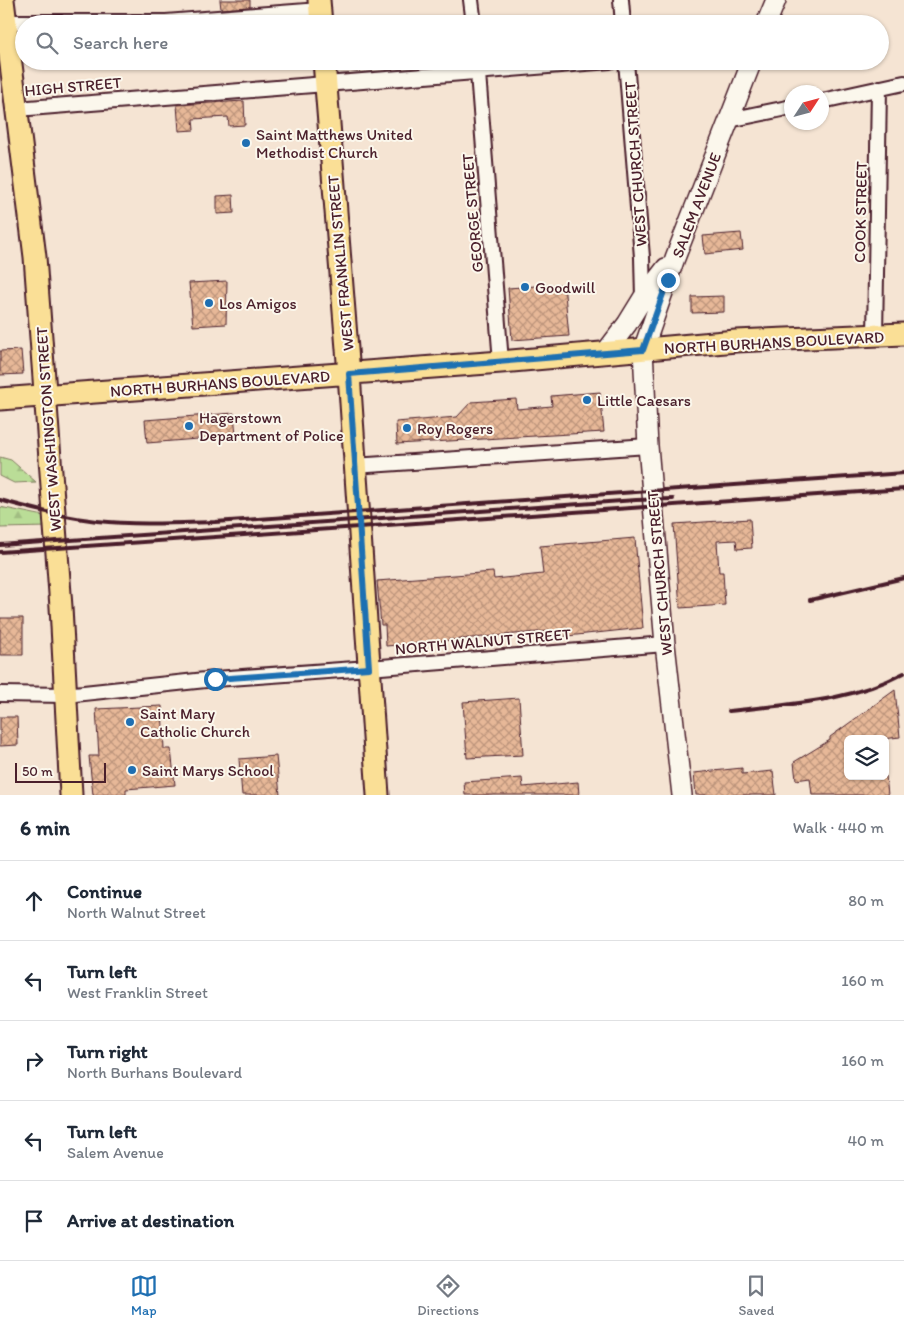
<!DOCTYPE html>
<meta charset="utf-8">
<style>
:root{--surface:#fff;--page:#f2f2f3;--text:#1f2937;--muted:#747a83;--line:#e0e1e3;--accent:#1f6fb2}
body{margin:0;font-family:Itim,sans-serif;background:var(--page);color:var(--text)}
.controls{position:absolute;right:15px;bottom:15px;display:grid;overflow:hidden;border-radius:8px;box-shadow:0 1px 4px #0004}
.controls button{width:45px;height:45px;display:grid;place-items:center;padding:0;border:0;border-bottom:1px solid var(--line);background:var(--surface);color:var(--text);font:25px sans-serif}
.compass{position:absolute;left:784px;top:85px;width:45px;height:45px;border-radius:50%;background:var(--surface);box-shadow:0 1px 4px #0004;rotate:54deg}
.scale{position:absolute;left:15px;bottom:12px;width:91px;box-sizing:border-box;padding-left:5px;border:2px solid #4a1f2b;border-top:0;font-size:14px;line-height:18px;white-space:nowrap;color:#4a1f2b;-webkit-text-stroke:4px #fbf7ec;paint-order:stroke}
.stop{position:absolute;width:15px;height:15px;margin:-11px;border:4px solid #1f6fb2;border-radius:50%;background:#fff}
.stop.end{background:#1f6fb2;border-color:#fff;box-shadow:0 1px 5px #0008}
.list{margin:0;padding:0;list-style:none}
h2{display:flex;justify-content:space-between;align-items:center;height:65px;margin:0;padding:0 20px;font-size:21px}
h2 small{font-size:16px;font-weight:400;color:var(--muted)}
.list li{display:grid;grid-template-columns:32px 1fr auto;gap:15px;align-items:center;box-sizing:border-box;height:80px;padding:0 20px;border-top:1px solid var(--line)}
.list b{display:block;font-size:19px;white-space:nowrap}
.list p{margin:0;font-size:16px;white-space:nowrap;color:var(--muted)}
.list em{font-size:16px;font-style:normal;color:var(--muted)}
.icon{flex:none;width:28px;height:28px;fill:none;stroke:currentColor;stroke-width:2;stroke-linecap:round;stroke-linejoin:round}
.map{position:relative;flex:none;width:904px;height:795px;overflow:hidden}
.search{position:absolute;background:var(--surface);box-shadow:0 1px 4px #0004;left:15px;right:15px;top:15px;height:55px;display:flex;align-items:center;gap:12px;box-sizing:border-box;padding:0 18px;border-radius:28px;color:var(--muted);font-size:19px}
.sheet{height:465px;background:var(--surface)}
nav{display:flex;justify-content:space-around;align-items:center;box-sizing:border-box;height:70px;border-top:1px solid var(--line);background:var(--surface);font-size:14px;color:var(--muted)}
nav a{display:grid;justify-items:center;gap:2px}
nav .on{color:var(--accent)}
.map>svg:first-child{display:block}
.forest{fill:url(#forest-firs);stroke:#827e61}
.building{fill:url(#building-cross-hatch);stroke:#4a1f2b}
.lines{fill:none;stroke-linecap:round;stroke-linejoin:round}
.street-casing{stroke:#4a1f2b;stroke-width:18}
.secondary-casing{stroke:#4a1f2b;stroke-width:22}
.primary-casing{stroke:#4a1f2b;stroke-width:25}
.street{stroke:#fbf7ec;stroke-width:14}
.secondary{stroke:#fbf7ec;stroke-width:19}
.primary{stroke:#fadf96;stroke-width:21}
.rail{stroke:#4a1f2b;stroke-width:4}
.route{stroke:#1f6fb2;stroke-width:6}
.poi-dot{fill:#1f6fb2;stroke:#fbf7ec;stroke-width:2}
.labels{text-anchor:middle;stroke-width:4;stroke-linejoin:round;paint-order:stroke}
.street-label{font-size:16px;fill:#4a1f2b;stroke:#fbf7ec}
.poi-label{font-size:16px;fill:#4a1f2b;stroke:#fbf7ec;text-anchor:start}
</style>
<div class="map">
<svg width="904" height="795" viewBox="0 0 904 795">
<defs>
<pattern id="forest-firs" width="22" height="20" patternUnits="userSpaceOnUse" patternTransform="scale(1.25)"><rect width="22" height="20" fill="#badd97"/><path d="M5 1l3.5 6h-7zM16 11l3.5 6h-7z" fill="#a1bd82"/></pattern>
<pattern id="building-cross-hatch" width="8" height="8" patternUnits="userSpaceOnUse" patternTransform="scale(1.25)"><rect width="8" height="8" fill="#e7b898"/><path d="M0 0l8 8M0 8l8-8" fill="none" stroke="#bd957c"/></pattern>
</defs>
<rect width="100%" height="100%" fill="#f5e4d3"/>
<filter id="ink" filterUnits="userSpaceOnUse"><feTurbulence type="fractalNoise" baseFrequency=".02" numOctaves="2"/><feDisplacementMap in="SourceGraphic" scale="10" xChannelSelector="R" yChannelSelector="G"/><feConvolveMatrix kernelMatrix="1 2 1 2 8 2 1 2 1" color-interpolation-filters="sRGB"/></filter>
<g filter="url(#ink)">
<path class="forest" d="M0,457L11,460L36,482L14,483L0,476Z
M0,507L49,517V527L0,528Z"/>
<path class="building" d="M220,0H250V7L221,9Z
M244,101L245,125L229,126L228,117L193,119L194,130L179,131L177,105Z
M233,195L234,213L217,214V196Z
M741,233L743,250L705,254L703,236Z
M227,281L226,324L193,326L189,283Z
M564,284L569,336L512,340L508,288Z
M724,296V312L692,313V297Z
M21,350L23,374L0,375V351Z
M600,392L604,432L397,444L396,422L457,417L471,402L516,399L517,409L552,406L551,396Z
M234,413L236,436L147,443L145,420Z
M750,519L752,548L737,549L736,540L717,541L719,572H723L725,605L680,608L674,524Z
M635,538L643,628L548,638V631L386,646L385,625H381L377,581L493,572L494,579L543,574L540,546Z
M0,618H23V655H0Z
M895,690L900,737L883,739H848V776H886L888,795H812L810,778L796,780L794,762L830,740V737Z
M519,698L523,755L467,758L463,702Z
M162,706L164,749H171L175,785L126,789V795H93L89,756H99L96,709Z
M0,717H17L18,745L0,746Z
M276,756L280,795H242L239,759Z
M742,768V774L773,771L776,795H696L694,773Z
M522,778L523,787L578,782L579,795H465L464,782Z"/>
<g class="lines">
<g class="street-casing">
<path id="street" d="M471,0L474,24
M621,0L623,24
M5,22H166L320,10
M477,61L501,362
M626,61L642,257L643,298
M822,101L904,83
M17,109L610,61
M729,120L792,107
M875,336L879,88
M354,466L648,446
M0,694L65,695L215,679L369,668L665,644"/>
</g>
<g class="secondary-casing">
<path id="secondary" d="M766,24L776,0
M605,353L627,324L643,298L666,268
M682,795L665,644L648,446L643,350L675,258L752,61"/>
</g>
<g class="primary-casing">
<path id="primary" d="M3,0L35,257L61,607L71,795
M319,0L321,24
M324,61L349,374L378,795
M0,399L501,362L736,341L904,334"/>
</g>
<use href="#street" class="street"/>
<use href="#secondary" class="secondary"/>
<use href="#primary" class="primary"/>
<path class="rail" d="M0,500C32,509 64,517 97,521C136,525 176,523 215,522L904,473
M0,545L636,500L673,499
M0,552L904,489
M810,600L904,578
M729,711C789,704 850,702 904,673"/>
</g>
</g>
<g class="lines" filter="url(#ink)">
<path class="route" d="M215,679L369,668L349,374L643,350L668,280"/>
</g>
<g class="poi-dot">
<circle cx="246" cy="143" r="5"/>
<circle cx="525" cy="287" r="5"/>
<circle cx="209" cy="303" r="5"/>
<circle cx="587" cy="400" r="5"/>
<circle cx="189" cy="426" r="5"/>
<circle cx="407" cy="428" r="5"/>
<circle cx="130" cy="722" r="5"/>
<circle cx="132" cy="770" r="5"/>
</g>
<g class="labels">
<g class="street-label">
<text transform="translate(73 86) rotate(-5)" y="6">HIGH STREET</text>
<text transform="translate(635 164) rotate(-94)" y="6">WEST CHURCH STREET</text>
<text transform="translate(696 205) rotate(-69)" y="6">SALEM AVENUE</text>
<text transform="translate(860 212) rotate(-89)" y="6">COOK STREET</text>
<text transform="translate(472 213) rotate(-95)" y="6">GEORGE STREET</text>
<text transform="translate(340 263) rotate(-95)" y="6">WEST FRANKLIN STREET</text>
<text transform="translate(774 342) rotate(-3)" y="6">NORTH BURHANS BOULEVARD</text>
<text transform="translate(220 383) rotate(-4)" y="6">NORTH BURHANS BOULEVARD</text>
<text transform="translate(48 429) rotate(-94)" y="6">WEST WASHINGTON STREET</text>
<text transform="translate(659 573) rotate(-95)" y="6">WEST CHURCH STREET</text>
<text transform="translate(483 641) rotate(-5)" y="6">NORTH WALNUT STREET</text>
</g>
<g class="poi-label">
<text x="256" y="140">Saint Matthews United<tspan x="256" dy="18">Methodist Church</tspan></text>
<text x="535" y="293">Goodwill</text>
<text x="219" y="309">Los Amigos</text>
<text x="597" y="406">Little Caesars</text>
<text x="199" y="423">Hagerstown<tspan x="199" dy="18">Department of Police</tspan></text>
<text x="417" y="434">Roy Rogers</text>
<text x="140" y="719">Saint Mary<tspan x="140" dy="18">Catholic Church</tspan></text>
<text x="142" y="776">Saint Marys School</text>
</g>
</g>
</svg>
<div class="controls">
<button><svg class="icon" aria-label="layers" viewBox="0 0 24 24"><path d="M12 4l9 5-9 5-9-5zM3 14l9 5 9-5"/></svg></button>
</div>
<svg class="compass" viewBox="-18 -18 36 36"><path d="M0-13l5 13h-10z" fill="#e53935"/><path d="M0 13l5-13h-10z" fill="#747a83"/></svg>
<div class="scale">50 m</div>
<div class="stop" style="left:215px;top:679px"></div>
<div class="stop end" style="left:668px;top:280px"></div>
<div class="search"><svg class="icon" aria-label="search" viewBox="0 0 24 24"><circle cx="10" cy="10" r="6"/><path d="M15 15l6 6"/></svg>Search here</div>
</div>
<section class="sheet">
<h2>6 min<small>Walk · 440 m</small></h2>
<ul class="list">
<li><svg class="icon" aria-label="ahead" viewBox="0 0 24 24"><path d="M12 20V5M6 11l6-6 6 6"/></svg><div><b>Continue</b><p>North Walnut Street</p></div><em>80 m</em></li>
<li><svg class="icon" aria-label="left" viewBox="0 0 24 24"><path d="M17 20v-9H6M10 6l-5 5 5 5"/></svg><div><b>Turn left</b><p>West Franklin Street</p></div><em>160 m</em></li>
<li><svg class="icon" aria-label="right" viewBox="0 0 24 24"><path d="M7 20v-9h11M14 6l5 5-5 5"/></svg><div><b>Turn right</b><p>North Burhans Boulevard</p></div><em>160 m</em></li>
<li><svg class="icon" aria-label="left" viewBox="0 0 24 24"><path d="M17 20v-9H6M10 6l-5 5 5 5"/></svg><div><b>Turn left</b><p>Salem Avenue</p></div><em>40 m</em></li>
<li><svg class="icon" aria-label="arrive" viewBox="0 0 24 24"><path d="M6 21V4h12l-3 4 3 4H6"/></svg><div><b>Arrive at destination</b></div></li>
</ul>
</section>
<nav>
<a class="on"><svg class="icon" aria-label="map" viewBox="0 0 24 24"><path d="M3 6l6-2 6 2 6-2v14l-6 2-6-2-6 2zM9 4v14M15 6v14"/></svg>Map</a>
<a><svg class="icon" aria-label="directions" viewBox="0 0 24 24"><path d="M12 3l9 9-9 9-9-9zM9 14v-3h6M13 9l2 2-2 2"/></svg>Directions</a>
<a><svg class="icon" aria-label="saved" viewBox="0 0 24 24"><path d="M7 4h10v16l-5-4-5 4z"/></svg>Saved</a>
</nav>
